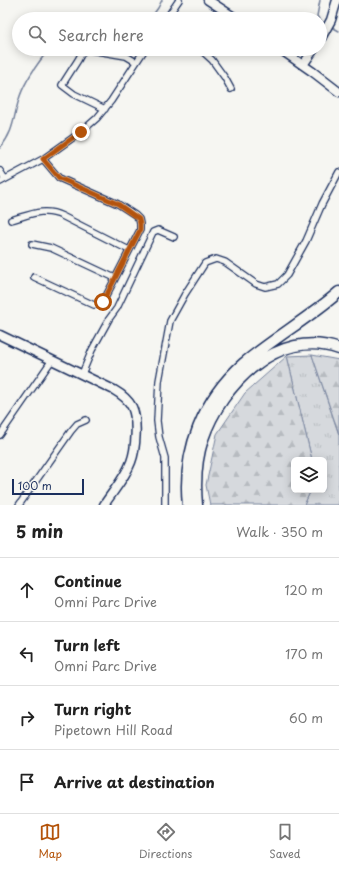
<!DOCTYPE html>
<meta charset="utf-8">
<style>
:root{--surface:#fff;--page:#f2f2f2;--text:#222;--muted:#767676;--line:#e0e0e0;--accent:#b45309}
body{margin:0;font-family:"Playpen Sans",sans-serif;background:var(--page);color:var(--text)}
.controls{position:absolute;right:12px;bottom:12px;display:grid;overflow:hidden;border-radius:6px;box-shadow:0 2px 10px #0003}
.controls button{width:36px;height:36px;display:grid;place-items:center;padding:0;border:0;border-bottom:1px solid var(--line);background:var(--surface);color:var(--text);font:20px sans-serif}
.scale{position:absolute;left:12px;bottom:10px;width:72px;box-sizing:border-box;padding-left:4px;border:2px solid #1b2f5e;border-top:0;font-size:11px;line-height:14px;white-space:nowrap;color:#1b2f5e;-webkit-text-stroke:3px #f6f6f2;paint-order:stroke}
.stop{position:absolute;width:12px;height:12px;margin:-9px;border:3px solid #b45309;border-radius:50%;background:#fff}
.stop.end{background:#b45309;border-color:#fff;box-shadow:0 1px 4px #0008}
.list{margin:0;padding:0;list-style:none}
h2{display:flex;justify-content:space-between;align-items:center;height:52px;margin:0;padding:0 16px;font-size:17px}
h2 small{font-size:13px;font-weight:400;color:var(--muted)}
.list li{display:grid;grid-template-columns:26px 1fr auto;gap:12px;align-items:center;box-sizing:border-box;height:64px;padding:0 16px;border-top:1px solid var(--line)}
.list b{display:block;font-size:15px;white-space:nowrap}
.list p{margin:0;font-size:13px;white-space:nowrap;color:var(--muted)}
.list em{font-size:13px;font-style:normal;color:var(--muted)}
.icon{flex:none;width:22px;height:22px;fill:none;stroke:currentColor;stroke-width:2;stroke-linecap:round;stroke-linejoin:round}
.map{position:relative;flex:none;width:339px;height:505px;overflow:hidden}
.search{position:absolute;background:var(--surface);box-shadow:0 2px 10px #0003;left:12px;right:12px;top:12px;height:44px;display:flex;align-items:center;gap:10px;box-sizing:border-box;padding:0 14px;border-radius:22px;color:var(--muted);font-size:15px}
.sheet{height:308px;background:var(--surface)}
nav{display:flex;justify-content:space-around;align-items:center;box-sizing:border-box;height:56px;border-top:1px solid var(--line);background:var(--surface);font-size:11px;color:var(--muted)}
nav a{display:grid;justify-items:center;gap:2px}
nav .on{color:var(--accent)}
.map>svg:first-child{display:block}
.grass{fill:url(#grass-tufts);stroke:#78849e}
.forest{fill:url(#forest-firs);stroke:#78849e}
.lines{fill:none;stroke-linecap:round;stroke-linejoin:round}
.stream{stroke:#717e99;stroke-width:1.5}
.street-casing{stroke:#1b2f5e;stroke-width:8}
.secondary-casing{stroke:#1b2f5e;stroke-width:11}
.highway-casing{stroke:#1b2f5e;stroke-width:13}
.street{stroke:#f6f6f2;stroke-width:5.5}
.secondary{stroke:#f6f6f2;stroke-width:8}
.highway{stroke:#f6f6f2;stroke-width:10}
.route{stroke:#b45309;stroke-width:5}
</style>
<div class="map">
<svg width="339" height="505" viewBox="0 0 339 505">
<defs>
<pattern id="grass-tufts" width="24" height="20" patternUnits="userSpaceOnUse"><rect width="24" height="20" fill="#d6d9dd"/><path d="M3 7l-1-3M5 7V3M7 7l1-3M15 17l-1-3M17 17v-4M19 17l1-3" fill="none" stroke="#b7bbc0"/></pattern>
<pattern id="forest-firs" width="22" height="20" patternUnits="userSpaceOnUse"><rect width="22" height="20" fill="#d6d9dd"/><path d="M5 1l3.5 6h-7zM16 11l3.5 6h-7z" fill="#b7bbc0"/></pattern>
</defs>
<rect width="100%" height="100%" fill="#f6f6f2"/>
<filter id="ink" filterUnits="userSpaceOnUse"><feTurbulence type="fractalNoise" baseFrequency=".025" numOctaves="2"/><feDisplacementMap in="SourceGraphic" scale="8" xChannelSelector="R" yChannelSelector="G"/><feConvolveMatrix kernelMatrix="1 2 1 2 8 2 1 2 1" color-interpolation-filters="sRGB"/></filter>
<g filter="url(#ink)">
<path class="grass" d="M312,355L339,435V505H304L311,490H324V460H312L287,356Z"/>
<path class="forest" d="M312,355L339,360V435V434Z
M287,356L312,460H294V490H311L304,505H210L206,485L217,434L245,393Z"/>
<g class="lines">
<path class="stream" d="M150,19L158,8L162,0
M319,19L317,16L320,0
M320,20L325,24
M330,26L339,31
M0,148C15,130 13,117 20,96C26,79 37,64 49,49"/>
<g class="street-casing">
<path id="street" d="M166,19L179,0
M84,49L78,60L62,85L74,94L105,109
M85,49L126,56L136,62
M200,49L212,60L225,78L231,89
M0,171L5,179
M0,182L43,159L81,132L97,118L111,101L145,49
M11,220C29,215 44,207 62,216L129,250
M32,244L51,248L115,278
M34,277L94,305L101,304L103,302L140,230V224L139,219L135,215L118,204L59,178L43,159
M82,374L92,350L109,319L117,308L153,232L158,230L174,237
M0,435L52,360
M19,505L71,431L77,424L86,420
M165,505V458L159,437L157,421L159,381L170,321L185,294L205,263L216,259L225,262L256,284L265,287L278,284L287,275L306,241L322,204L339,172"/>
</g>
<g class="secondary-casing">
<path id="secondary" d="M208,0L237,19
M320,40L331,20L337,0
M280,49L313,72L339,92
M303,65L314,49
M0,335L114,390C121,394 128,399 132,407C138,420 136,449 131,462C125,478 113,491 104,505"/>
</g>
<g class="highway-casing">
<path id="highway" d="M188,505C182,451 203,399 244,363C274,338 309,318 339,292
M197,505C195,483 196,460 203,439C221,385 278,327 339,349"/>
</g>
<use href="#street" class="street"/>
<use href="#secondary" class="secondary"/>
<use href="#highway" class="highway"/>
</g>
</g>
<g class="lines" filter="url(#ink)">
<path class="route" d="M81,132L43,159L59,178L118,204L139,219L140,224V230L103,302"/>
</g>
</svg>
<div class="controls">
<button><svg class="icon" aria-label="layers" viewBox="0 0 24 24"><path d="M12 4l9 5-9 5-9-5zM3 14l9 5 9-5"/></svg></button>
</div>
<div class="scale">100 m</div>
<div class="stop" style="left:103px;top:302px"></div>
<div class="stop end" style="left:81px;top:132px"></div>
<div class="search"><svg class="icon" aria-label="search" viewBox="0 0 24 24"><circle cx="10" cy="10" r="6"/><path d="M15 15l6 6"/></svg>Search here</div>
</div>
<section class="sheet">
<h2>5 min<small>Walk · 350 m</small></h2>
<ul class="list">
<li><svg class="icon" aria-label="ahead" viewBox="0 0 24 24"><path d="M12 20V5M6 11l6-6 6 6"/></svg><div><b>Continue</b><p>Omni Parc Drive</p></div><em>120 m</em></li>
<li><svg class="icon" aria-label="left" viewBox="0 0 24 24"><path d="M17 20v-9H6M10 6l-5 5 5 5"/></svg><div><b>Turn left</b><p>Omni Parc Drive</p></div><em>170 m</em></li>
<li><svg class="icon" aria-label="right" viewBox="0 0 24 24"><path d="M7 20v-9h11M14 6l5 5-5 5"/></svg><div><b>Turn right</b><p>Pipetown Hill Road</p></div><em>60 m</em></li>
<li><svg class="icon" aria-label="arrive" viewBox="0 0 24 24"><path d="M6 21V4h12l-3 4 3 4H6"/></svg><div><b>Arrive at destination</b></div></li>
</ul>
</section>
<nav>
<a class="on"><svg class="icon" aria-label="map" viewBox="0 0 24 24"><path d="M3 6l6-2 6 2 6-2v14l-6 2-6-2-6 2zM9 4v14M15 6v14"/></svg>Map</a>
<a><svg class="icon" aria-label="directions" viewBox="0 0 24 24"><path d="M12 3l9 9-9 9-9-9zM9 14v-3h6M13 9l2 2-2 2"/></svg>Directions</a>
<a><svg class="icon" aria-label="saved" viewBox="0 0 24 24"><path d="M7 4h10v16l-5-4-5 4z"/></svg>Saved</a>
</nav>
